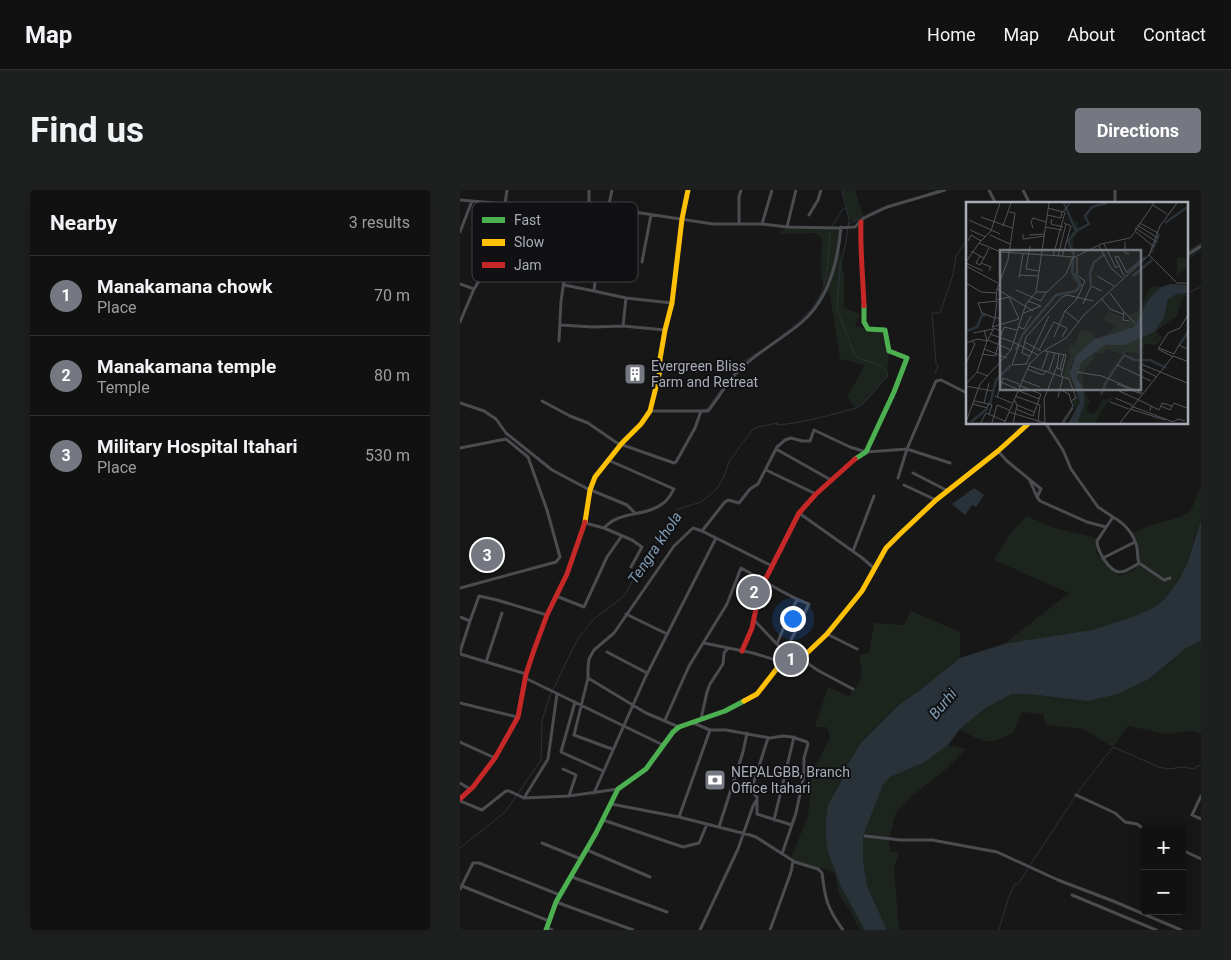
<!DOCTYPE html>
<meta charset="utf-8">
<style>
:root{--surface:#111;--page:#1e1f1f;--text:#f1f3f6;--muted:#9c9d9f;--line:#303131;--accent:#757880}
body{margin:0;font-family:Roboto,sans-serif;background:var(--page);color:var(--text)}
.controls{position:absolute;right:15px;bottom:15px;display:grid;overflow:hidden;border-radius:5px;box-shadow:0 2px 12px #0003}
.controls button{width:45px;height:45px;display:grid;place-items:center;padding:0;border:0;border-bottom:1px solid var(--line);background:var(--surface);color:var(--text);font:25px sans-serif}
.you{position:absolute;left:332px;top:428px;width:18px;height:18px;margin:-12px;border:4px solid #fff;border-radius:50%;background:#1a73e8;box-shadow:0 0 0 8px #1a73e833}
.badge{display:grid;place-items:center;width:32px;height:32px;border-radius:50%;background:var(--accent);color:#fff;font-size:16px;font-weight:700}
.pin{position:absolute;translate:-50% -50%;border:2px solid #fff;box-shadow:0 1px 5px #0006}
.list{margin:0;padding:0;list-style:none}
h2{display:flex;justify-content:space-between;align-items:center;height:65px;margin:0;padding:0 20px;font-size:21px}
h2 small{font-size:16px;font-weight:400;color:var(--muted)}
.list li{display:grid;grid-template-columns:32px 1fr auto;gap:15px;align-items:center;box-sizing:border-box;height:80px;padding:0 20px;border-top:1px solid var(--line)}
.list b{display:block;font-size:19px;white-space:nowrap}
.list p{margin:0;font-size:16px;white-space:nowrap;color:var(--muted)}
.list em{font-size:16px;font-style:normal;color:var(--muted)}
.map{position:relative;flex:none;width:741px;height:740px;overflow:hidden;border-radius:5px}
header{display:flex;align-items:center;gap:30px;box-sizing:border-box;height:70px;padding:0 25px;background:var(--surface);border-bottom:1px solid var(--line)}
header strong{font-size:24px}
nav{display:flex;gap:28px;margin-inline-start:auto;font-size:18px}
.intro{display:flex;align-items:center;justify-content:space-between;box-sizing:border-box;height:120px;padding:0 30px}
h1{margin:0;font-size:35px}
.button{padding:12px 22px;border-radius:5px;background:var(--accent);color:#fff;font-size:18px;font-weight:700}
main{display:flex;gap:30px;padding:0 30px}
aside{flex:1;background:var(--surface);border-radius:5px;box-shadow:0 2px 12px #0003}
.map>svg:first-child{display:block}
.green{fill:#1d241e}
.water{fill:#2a3239}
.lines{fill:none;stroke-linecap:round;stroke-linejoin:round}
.stream{stroke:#2a3239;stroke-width:1}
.street{stroke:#4b4c50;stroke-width:3}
.fast{stroke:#4caf50;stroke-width:5}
.slow{stroke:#ffc107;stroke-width:5}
.jam{stroke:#c62828;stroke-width:5}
.labels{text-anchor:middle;stroke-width:4;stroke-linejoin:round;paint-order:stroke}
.poi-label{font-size:14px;fill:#a8adb8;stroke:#111113;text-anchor:start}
.water-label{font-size:15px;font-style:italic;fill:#7f9bb3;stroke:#111113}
.inset-river{fill:none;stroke:#2a3239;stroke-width:2.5}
.inset-road{fill:none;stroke:#515357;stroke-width:1}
.view{fill:#757880;fill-opacity:0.15;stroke:#757880;stroke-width:2.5}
.inset-edge{fill:none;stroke:#a8adb8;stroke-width:2.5}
.key{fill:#111113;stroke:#3e4045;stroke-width:1}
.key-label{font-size:14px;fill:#a8adb8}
</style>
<header>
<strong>Map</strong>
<nav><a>Home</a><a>Map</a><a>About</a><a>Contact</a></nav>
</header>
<div class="intro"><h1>Find us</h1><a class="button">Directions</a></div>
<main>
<aside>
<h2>Nearby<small>3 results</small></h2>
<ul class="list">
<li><span class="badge">1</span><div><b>Manakamana chowk</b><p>Place</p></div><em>70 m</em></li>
<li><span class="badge">2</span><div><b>Manakamana temple</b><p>Temple</p></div><em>80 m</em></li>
<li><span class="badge">3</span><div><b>Military Hospital Itahari</b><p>Place</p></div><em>530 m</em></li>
</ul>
</aside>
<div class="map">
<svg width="741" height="740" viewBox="0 0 741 740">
<rect width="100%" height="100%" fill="#171717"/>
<path class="green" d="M382,0H395L404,28L401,32H395L389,30Z
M327,37H381L379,55L384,86V118L400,124L395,136L423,143L429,161L427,187L402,215L396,218L387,207L405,175L380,169L370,105C356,93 362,64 362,48L354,43L319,44Z
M741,297C741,307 741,317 741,327C741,333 737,339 735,345C729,368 723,393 704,410C670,440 588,448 544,454L609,403L534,370L548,347L566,326L595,338L636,348V363L659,386L676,379L678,362L673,343L694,334L717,328L730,322Z
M451,421L500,442V468L460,500L440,514L400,554L385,579L381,592L368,615L366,630L368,662L381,697L405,740H400L391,722L379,704L375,683C359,675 346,680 330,670L348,626L352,582L370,548L367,537H355L368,497L389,506C402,488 404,488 399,466L409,462L414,433L444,435Z
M741,451V543L733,541L706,544L668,536L653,557L623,539L585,535L583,524L562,522L554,542C529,555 524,554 500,539L524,519L552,504H569L627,511L689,489L726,458Z
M488,555L506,559L486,579L452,606L436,623L429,648L430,661L439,663L434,678L439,740H427L407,696L403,669V646L423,595L430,587L465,572Z"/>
<path class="water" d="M514,298L524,305L516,317L512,315L505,325L492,314Z
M741,330V451L726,458L689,489L658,504L627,511L569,504H552L524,519L500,539L488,555L465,572L430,587L423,595L403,646V669L407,696L427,740H405L381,697L368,662L366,647V630L368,615L381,592L385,579L400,554L440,514L460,500L500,468L544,454L632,440L673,427L695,417L705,409L720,388L727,374Z"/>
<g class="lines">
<path class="stream" d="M467,4L478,0
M389,34L423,17
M372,36L382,20L386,18
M727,62L741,53
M727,69L741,59
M727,103L741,97
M313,152C328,141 352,123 360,106C369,87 368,62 370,42
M475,184L478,176L476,173L472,123H480L493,85L496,66L507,50
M240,220L247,219L280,174L297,163
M555,241L564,234
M363,445L370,436
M333,466L348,459L358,449
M0,658L45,622L81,570L82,530L89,508L114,456L120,446L133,430L164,406L169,398L178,379L193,358L218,319L241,312L256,300L264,287L269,272L292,240L298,237L318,233L317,235C343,233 370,225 396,218L402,215L427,187L428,183C417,170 403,173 395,165L377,120L380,76L386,52L389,30L382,0
M570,675L620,599L653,557L699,577L707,579L724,577L734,579L737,576H741
M539,740L548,709L555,694H558L568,679"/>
<path class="street" d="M129,0V19
M152,0L138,66L134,101L166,108L212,113
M529,0L536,14
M563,0L570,14
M0,10L103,19L148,18L253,34H302L327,37L377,38L395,37L404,28L427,17L485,0
M655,14V0
M349,25L358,10L361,0
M279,34V7L281,0
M302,34L312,0
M327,37L336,0
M0,42L12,11
M727,65L741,56
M164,71L173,22
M182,72L191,25
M0,94L14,99
M104,95L134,101
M0,132L14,99L35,65L39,56L47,0
M101,135L133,137L163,136L205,140
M163,136L166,108
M99,151L101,111L106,77L120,19
M82,211L110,226L128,233L157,253L214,273L216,272L235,238L241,221
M0,213L24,221L36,229L46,243L92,280L126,298L167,315L175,323
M190,221H248C261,205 270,186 287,173C304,158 325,147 342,132C369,109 378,71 381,37
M586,234L603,260L611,279L618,289L638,317L653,327L637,351C637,360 649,382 660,382C666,382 674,376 679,373
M0,258L46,249L68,267L87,320L100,367L96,372L0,398
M316,259L371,290
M538,261L547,271L581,299L577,307L580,311L627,332L646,337
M306,280L356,304
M453,283L488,301
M438,288L447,259L476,191L481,190L507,203
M570,291L577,307
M444,295L476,310
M339,323L401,367L415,379
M653,327C665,334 674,343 677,358C678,363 677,368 679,373L704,390L710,388
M125,333L144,338C160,320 185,327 202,314C208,311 211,304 214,299L148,270
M144,338L172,350L182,357L171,377
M242,341L312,376
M393,361L414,306
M643,368L675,352
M96,406L124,417L147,367L161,347
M166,424L207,444
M0,427L10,431L0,462
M294,430L331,469
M10,431L19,406L37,410L87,425
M367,444L397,459
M244,453L293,463L322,472
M317,454L328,427L337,410
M147,462L187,483
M0,464L66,484
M338,467L359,481L393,499
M26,472L42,423
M65,488L203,555
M128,488L186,523L219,537
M97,504L88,569L64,608L109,606L158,599
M115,512L101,562L143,581
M0,513L57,527
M241,529L247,502L250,494L263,474L264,463L268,458
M205,530L229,476L267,414L281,378C304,390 324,405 349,414L325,462
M231,532L250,540H266L310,548L323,546L332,547L347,552L348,554L344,568V585L336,623L322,664
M308,548L292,598V602L297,607V624L332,635
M0,552L35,568
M152,559L114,545L128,488V478L129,469L134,460L154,443L214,356L233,338L242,341L264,313L268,310L279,313L290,299L298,294L317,257L325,250L331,248L342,251H350L354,240L390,257L406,262L447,259L490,273
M103,579L116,585L109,606
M0,593L10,599
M134,603L185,488L256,348
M616,605L655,623L665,632L677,634L685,640
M741,606L732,625L741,629
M0,611L22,620L46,601H49L64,608
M151,614L219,627L290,645L296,647L335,672L358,679L362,683C365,709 367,718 383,740
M219,627L250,540
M143,630L223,657L239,653L247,634
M314,630L334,547
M259,637L283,562L287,543
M405,646L441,650H472L537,662L598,690L653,711L721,740
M82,653L121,669
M127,660L190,687
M722,660L741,669
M112,687L207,722
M2,696L89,731
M0,699L13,673H19L100,705
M612,705L696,740
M96,712L173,740
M87,738L92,740
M240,740L278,659L293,616L296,611
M310,740L331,682L333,671"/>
<path class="fast" d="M395,269L406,262L434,202L447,168L429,161L425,140L408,139L404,132V116
M86,740L96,712L136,643L158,599L186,579L213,542L219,537L265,521L284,511"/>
<path class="slow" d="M125,332L130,300L135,287L162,253L181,234L190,221L200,181V169L205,140L212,113L222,29L228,0
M284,511L297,504L322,472L346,464L367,444L402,401L426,358L440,344L476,310L538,261L568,234"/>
<path class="jam" d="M401,32C400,60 403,88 404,116
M282,461L292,438L297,414L305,390L339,323L356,304L395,269
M0,609L13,597L35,568L58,527L66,484L74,460L87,425L107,384L125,332"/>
</g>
<defs>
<g id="building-square" transform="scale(1.125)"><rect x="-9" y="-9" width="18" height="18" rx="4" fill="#757880" stroke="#111113"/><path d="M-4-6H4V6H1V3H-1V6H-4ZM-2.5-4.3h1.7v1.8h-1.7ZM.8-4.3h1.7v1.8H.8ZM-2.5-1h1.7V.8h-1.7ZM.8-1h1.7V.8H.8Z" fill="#fff"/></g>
<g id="bank-square" transform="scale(1.125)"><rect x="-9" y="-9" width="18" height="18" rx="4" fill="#757880" stroke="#111113"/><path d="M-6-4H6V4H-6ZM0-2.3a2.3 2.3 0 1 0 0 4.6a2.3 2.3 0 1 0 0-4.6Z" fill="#fff"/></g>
</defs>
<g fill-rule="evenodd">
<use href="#building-square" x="175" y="184"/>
<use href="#bank-square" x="255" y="590"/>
</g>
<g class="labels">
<g class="poi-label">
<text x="191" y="181">Evergreen Bliss<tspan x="191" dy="16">Farm and Retreat</tspan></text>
<text x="271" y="587">NEPALGBB, Branch<tspan x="271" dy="16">Office Itahari</tspan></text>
</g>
<g class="water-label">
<text transform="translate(195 358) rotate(-56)" y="5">Tengra khola</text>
<text transform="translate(483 514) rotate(-50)" y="5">Burhi</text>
</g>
</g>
<g transform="translate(506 12)">
<rect width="222" height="222" fill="#171717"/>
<path d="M103,17L112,20V26L117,24L107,37L110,54L102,41L110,30ZM107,55V70L116,78L110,89L111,81L107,80L103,57L95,56ZM214,55L222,57V63L211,74V57ZM187,84L195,85L168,125L138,134L150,124L136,118L142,110L155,114L159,121L163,120L162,113L173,109L183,87ZM222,91L215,100L211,114L190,129L193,132L189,138L194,133L196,135L191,143L179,142L176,148L179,152L161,150L158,153L141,147L136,152L129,150L139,143L165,140L188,130L198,116L202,97L211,92ZM120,128L129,132V137L110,153L104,165L114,200L100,222L109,207L106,199L111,190L105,177L97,175L105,152L102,150L104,142L108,144L110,140L113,130ZM127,153L130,154L116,171L118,190L124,198L120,209L128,213L137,198L148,195L137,206L129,222H111L118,203L111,170L115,161Z" fill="#1d241e"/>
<path d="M205,82L222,83V91L211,92L202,97L198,116L188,130L159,143H139L115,161L111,175L118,190V203L111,222H102L114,200L104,171L110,153L129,137L168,125L183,97L195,85Z" fill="#2a3239"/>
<path class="inset-river" d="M98,1L110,29M199,21L223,4M185,51L193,32M161,70L179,55M167,74L186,58M125,83L124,71L128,60L139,52M1,129L11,125L16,113L19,114M213,143L223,129M50,148L57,132L90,93L110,89L115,83L106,70L108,53L102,39L110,29L123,22L119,14L126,5L141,1M135,193L140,180L158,153L169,158H184L200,166M24,202L30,178L45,163M5,220L22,206"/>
<path class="inset-road" d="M188,1L169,29L188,45M187,3L201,12M82,6L97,10L104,1M81,13L95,16L96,10M15,15L46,26M86,17L85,22L97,25M3,18L34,32M174,21L192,31M171,23L192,36M37,24L45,1M79,25L96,28M67,26L65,20L67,16L80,20M169,26L191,40M4,28L20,35M57,32V37L79,34M24,33L44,42M63,33L79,32M2,39L5,33L15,39M159,40V51L163,52M13,41L25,29L34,1M138,42L150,66L152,64M64,44L60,67L74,69M133,44L145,66L156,76M5,49L18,56L23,46M183,53L211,81H223M14,54L10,61L14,63L18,56M87,54L99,10M92,54L100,22M96,55L105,24L98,21M0,60L13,41L35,50L109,55L135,42L164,36L169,30M0,61L17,69M15,61L25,65L23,69M0,64L32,81M53,73L73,74M131,74L148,84M158,74L149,55L152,54L161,71M53,76L57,51M0,81L15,90L30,91M31,87L42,58L49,11L43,10M50,88L75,99L80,90M70,90H81L100,72L107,55M144,91L158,110L157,118L163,119M136,97L144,107L157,112M31,99L29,116L16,111L12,101ZM117,102L125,84L136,89M99,109L113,120M158,110L169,121M58,111L75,104L62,99M26,125L53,117L43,95L30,98L31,87L67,109M52,125L58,127L65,114M26,126L29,116H33L34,123M36,130L38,125L51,128M7,131L27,127M24,132L47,140M88,135L99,109L111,97L119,79L111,73V55M22,138L45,148M47,140L72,153M59,140L75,149M0,141L12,137L21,139L28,126L36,130L32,143M53,143L46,163L61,162M193,146L208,152M18,147L41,156M73,148L88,120L101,126L96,135M79,149L100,153L95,174M16,152L29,154L32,144M93,152L91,166L97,168M208,152L213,143L223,148M63,154L56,151L60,135L96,95L101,93L127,99M207,155L192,147L202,131L214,126L223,111M1,159L9,142L6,139M60,162L83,114M151,163L185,179M63,164L103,177L110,196L105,199L103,192L97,189M61,167L77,173L81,168M76,167L82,150M94,167L98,152M83,169L89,151M11,170L21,139L18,128M111,170L136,174L176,191M191,175L173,166L175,162L221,181M55,178L74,185M35,180L51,187M0,182L11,170L22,174M151,182L175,192M0,184L26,189M51,188L73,197M153,189L171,197M29,194L46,201M49,194L74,203L72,220M31,195L37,176L53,182M92,195L97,175M149,196L166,203M171,197L185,204M8,199L18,201L23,181M144,200L163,207M18,201L26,203L23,212M7,202L21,206L23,201M51,203L68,210M165,204L207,220L212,217L219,219M206,204L196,201L195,204L204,208L206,204L208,201L223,207M50,207L67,214L75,192L52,183M164,207L199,218M184,209L185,204L193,208L195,204M43,210L82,222M0,220L14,182L45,148L60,102L70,90L83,1M26,221L31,203L43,208M79,221L78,197L91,164M14,222L20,211L39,219M38,222L64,161L76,150L100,136L118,113L183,53L194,24L211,1M47,222L51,203L48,197M95,222L107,204L105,199M97,222L107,206M153,222L207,154L223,160"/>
<path class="view" d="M34,48H175V188H34Z"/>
<rect width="222" height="222" class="inset-edge"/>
</g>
<rect x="12" y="12" width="166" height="80" rx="8" class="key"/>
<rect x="22" y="27" width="23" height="6" fill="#4caf50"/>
<rect x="22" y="49" width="23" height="7" fill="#ffc107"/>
<rect x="22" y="72" width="23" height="6" fill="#c62828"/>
<g class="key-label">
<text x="54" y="35">Fast</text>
<text x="54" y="57">Slow</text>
<text x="54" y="80">Jam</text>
</g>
</svg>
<div class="controls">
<button>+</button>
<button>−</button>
</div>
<div class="you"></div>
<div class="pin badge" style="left:331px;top:469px">1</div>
<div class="pin badge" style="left:294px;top:402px">2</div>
<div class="pin badge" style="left:27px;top:365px">3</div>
</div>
</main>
